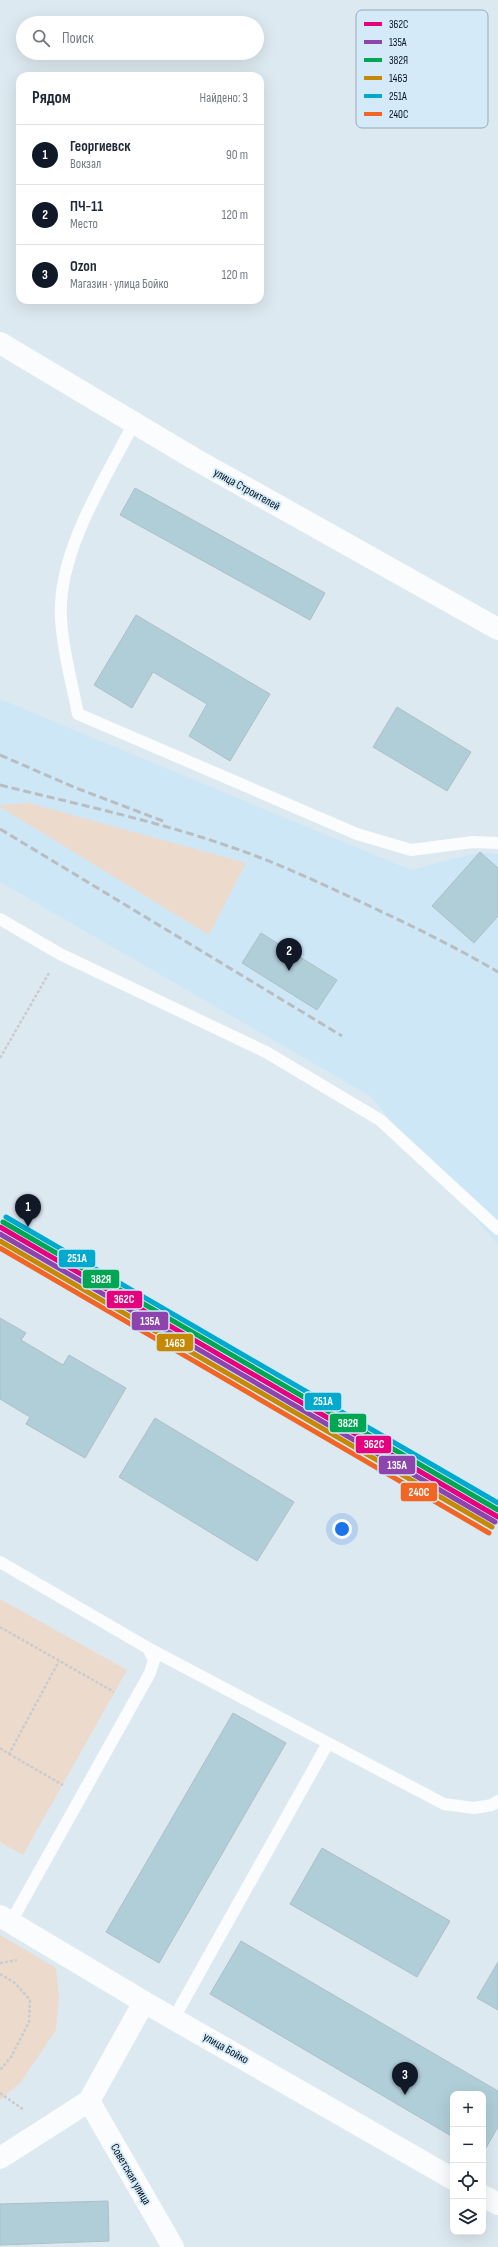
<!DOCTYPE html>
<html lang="ru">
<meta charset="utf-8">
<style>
:root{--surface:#fff;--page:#f2f2f3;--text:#1f2937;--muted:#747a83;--line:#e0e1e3;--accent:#111827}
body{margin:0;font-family:"Sofia Sans Condensed",sans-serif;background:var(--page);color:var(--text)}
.controls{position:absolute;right:12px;bottom:12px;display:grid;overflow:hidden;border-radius:8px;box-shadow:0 4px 16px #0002}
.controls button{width:36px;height:36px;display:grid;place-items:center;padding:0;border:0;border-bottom:1px solid var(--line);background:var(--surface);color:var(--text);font:20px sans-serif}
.you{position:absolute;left:342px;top:1529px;width:14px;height:14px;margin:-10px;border:3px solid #fff;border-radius:50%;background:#1a73e8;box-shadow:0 0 0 6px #1a73e833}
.badge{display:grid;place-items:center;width:26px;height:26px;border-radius:50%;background:var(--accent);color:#fff;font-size:13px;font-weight:700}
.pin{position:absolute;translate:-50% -33px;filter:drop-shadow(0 1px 2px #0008)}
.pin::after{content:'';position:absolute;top:21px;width:14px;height:12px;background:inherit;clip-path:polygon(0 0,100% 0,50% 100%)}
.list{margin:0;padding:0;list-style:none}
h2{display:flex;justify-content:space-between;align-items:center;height:52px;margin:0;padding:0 16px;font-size:17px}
h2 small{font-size:13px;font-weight:400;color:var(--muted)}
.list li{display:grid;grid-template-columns:26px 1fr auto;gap:12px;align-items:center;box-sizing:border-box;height:60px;padding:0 16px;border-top:1px solid var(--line)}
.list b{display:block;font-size:15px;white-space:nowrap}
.list p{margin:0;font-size:13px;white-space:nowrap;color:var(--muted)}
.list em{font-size:13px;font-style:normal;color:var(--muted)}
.icon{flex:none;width:22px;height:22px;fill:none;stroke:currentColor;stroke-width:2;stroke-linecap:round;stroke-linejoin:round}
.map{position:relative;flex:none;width:498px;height:2247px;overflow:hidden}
.search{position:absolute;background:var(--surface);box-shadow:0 4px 16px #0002;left:16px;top:16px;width:248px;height:44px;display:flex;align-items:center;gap:10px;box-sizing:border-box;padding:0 14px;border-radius:22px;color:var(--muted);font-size:15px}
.panel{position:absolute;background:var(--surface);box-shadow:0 4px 16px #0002;left:16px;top:72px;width:248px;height:232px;border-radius:12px}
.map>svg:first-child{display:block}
.built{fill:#cee7f7}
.green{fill:#ecdbcd}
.building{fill:#b0ced8;stroke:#adbfc6}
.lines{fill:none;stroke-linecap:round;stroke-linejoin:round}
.path{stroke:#c9cccf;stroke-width:2.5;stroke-dasharray:3 2;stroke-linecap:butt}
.service{stroke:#fafcfd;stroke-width:12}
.minor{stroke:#fafcfd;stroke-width:22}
.tertiary{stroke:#fafcfd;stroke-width:22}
.rail{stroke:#b8bdc0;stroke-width:3;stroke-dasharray:8 4;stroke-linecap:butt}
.rail-1-casing{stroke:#d5eaf8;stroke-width:8}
.rail-2-casing{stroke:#d5eaf8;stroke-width:8}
.rail-3-casing{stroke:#d5eaf8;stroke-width:8}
.rail-4-casing{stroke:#d5eaf8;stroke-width:8}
.rail-5-casing{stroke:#d5eaf8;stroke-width:8}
.rail-6-casing{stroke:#d5eaf8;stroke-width:8}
.rail-1{stroke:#e5007d;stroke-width:5}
.rail-2{stroke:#8e44ad;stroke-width:5}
.rail-3{stroke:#00a651;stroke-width:5}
.rail-4{stroke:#c68906;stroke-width:5}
.rail-5{stroke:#00a9ce;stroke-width:5}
.rail-6{stroke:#f26522;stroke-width:5}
.labels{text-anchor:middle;stroke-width:3.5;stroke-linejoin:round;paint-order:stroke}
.street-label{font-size:12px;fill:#01131f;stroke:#d5eaf8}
.key{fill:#d5eaf8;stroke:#95aab7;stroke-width:1}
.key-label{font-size:11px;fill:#01131f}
.line-badge{stroke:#d5eaf8;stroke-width:1.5}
.badge-label{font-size:11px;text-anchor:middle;font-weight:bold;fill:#fff}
</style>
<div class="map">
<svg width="498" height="2247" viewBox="0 0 498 2247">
<rect width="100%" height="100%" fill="#dde9f0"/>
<path class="built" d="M0,699L411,870L480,852L498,854V1245L370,1096L0,882Z"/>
<path class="green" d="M29,803L246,863L209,935L0,807V805Z
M0,1599L127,1670L23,1855L0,1842Z
M0,1935L56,1968L59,1998L56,2030L21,2082L0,2100Z"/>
<path class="building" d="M135,488L325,593L310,620L120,515Z
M136,615L270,694L230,761L189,736L207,704L153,672L132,708L94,685Z
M397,707L471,752L447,791L373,747Z
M480,852L498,868V916L474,943L432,906Z
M261,933L337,980L317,1010L242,963Z
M0,1318L26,1333L21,1340L63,1365L69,1355L126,1388L85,1458L26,1424L30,1417L0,1399Z
M155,1418L294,1502L257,1561L119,1477Z
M233,1713L286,1743L159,1963L106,1932Z
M322,1848L450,1921L417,1977L290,1904Z
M241,1941L498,2091V2127L483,2153V2094H453V2137L210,1994Z
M498,1962V2010L477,1998Z
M108,2201L109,2241L0,2245V2204Z"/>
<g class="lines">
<path class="path" d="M0,1058L49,973
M0,1627L114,1692
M0,1748L9,1754L59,1661
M9,1754L63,1785
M0,1963L17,1960
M0,1974L15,1983L30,2000L29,2022L11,2057L0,2070
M0,2093L24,2110"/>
<path class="service" d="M134,423C105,479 57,553 61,618C62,648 72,683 78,714L357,834L411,850L473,842L498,843
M0,919L60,954L266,1052L380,1120L498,1229
M0,1562L148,1648L154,1660L150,1673L11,1922
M148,1648L328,1743L174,2018
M328,1743L444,1804L474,1808L492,1805L498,1801"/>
<path class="minor" d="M0,343L193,458L498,629
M144,2002L453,2179
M483,2196L498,2204"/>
<path class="tertiary" d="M0,1916L144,2002L89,2101L0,2158
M89,2101L173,2247"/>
<path class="rail" d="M0,755L76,788L163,821
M0,785C76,804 153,820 228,846C273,861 318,882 361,902C408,924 454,946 498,972
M0,829L342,1036"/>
<g class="rail-1-casing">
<path id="rail-1" d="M0,1227L498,1517"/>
</g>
<g class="rail-2-casing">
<path id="rail-2" d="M0,1234L495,1522"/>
</g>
<g class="rail-3-casing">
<path id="rail-3" d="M3,1222L498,1510"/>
</g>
<g class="rail-4-casing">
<path id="rail-4" d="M0,1241L492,1527"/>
</g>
<g class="rail-5-casing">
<path id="rail-5" d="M6,1217L498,1503"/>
</g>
<g class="rail-6-casing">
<path id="rail-6" d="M0,1248L489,1533"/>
</g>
<use href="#rail-1" class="rail-1"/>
<use href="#rail-2" class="rail-2"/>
<use href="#rail-3" class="rail-3"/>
<use href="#rail-4" class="rail-4"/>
<use href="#rail-5" class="rail-5"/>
<use href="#rail-6" class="rail-6"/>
</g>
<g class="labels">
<g class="street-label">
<text transform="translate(247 489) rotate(29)" y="4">улица Строителей</text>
<text transform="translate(226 2048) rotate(30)" y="4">улица Бойко</text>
<text transform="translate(131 2174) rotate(60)" y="4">Советская улица</text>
</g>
</g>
<rect x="356" y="10" width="132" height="118" rx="6" class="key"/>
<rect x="364" y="22" width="18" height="4" fill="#e5007d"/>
<rect x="364" y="40" width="18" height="4" fill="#8e44ad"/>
<rect x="364" y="58" width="18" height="4" fill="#00a651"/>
<rect x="364" y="76" width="18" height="4" fill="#c68906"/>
<rect x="364" y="94" width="18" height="4" fill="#00a9ce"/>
<rect x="364" y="112" width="18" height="4" fill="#f26522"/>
<g class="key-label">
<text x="389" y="28">362С</text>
<text x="389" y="46">135А</text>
<text x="389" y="64">382Я</text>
<text x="389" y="82">146Э</text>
<text x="389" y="100">251А</text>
<text x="389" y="118">240С</text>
</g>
<g class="line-badge">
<rect x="58" y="1249" width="38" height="19" rx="4" fill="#00a9ce"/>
<rect x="82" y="1269" width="38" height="20" rx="4" fill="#00a651"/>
<rect x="106" y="1290" width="37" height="19" rx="4" fill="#e5007d"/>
<rect x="131" y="1311" width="38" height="20" rx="4" fill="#8e44ad"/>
<rect x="156" y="1333" width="38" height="19" rx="4" fill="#c68906"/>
<rect x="304" y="1392" width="38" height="19" rx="4" fill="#00a9ce"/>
<rect x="329" y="1413" width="38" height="20" rx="4" fill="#00a651"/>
<rect x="355" y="1435" width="37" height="19" rx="4" fill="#e5007d"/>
<rect x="378" y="1455" width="38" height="20" rx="4" fill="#8e44ad"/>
<rect x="400" y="1482" width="38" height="20" rx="4" fill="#f26522"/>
</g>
<g class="badge-label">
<text x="77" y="1262">251А</text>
<text x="101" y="1283">382Я</text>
<text x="124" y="1303">362С</text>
<text x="150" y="1325">135А</text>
<text x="175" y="1347">146Э</text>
<text x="323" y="1405">251А</text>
<text x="348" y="1427">382Я</text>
<text x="374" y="1448">362С</text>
<text x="397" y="1469">135А</text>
<text x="419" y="1496">240С</text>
</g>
</svg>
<div class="controls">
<button>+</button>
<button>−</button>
<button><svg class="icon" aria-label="locate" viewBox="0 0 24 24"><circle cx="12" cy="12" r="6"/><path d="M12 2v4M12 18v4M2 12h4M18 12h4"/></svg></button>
<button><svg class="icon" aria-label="layers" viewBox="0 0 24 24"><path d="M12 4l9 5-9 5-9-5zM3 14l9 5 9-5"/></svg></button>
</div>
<div class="you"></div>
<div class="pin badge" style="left:28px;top:1227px">1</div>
<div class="pin badge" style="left:289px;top:971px">2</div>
<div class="pin badge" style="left:405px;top:2095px">3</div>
<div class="search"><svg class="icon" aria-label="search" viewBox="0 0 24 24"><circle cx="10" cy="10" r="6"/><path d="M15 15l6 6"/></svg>Поиск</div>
<section class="panel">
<h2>Рядом<small>Найдено: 3</small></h2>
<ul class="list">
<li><span class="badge">1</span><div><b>Георгиевск</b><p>Вокзал</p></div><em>90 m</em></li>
<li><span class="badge">2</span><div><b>ПЧ-11</b><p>Место</p></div><em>120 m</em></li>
<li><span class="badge">3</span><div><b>Ozon</b><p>Магазин · улица Бойко</p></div><em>120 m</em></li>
</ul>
</section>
</div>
